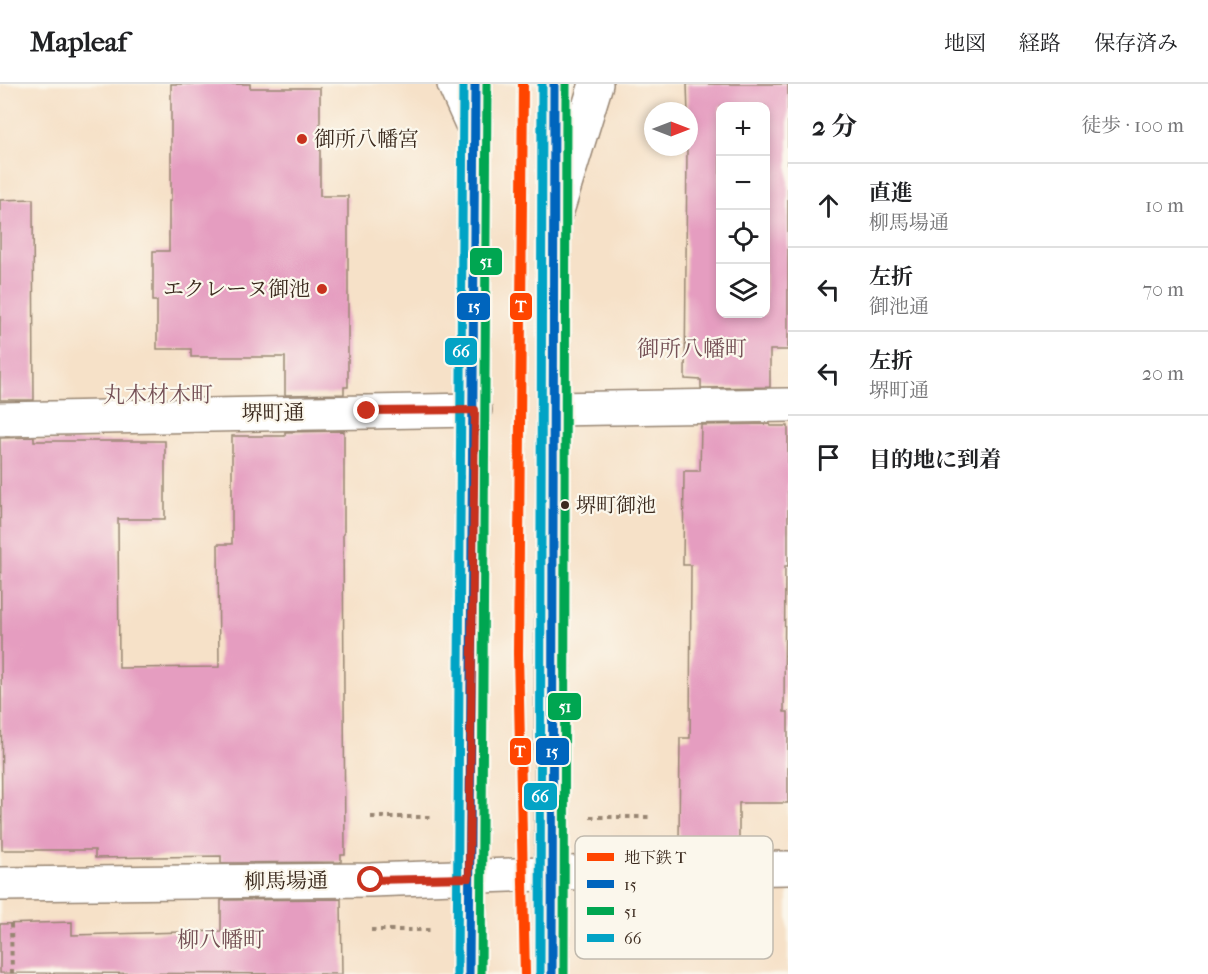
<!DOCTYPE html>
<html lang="ja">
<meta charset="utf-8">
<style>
:root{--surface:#fff;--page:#f2f2f2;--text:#202124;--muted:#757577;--line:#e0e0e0}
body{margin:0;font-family:"IM FELL French Canon","Noto Serif JP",serif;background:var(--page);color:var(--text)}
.controls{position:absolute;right:18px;top:18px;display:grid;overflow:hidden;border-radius:12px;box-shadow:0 3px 9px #0003}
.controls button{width:54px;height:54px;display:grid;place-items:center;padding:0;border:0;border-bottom:2px solid var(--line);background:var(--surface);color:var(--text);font:30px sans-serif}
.compass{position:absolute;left:644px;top:18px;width:54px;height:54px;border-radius:50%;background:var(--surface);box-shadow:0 3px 9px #0003;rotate:90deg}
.stop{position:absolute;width:18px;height:18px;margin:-14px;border:4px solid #c8321e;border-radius:50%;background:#fff}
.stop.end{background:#c8321e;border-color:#fff;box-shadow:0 2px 6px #0008}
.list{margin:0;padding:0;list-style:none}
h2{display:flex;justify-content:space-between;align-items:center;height:78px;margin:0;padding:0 24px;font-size:26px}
h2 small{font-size:20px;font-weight:400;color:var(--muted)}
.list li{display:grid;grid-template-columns:39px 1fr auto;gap:18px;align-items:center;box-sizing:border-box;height:84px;padding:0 24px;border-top:2px solid var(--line)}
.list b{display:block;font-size:22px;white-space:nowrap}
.list p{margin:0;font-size:20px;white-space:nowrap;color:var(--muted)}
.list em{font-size:20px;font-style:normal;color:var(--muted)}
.icon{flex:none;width:33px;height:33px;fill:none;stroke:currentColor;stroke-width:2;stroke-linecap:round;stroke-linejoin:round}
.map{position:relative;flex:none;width:788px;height:890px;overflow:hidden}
header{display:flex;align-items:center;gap:36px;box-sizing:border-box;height:84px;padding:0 30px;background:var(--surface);border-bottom:2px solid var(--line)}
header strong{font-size:28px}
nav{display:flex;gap:33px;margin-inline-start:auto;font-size:21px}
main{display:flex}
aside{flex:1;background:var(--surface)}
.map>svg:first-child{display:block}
.building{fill:#e59dc0;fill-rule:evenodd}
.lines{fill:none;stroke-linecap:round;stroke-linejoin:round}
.street-casing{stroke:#988673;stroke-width:36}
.primary-casing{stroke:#988673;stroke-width:36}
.path{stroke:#988673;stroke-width:4;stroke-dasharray:4.5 4.5;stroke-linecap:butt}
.street{stroke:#fff;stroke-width:33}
.primary{stroke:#ecc569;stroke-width:33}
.bus-1-casing{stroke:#fbf7ec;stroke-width:14}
.bus-2-casing{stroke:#fbf7ec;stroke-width:14}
.bus-3-casing{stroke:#fbf7ec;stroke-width:14}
.bus-1{stroke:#0065bd;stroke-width:9}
.bus-2{stroke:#00a651;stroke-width:9}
.bus-3{stroke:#03a3c5;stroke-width:9}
.metro-1-casing{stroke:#fbf7ec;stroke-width:15}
.metro-1{stroke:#ff4500;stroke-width:10}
.route{stroke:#c8321e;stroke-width:8}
.poi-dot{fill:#c8321e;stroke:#fbf7ec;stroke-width:2}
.bus-dot{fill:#3b2a1e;stroke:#fbf7ec;stroke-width:2}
.labels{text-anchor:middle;stroke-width:4.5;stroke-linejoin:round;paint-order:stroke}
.bus-label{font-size:20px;fill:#3b2a1e;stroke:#fbf7ec;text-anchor:start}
.poi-label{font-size:21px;fill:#3b2a1e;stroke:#fbf7ec;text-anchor:start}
.street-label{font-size:21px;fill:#3b2a1e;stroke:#fbf7ec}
.neighbourhood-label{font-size:22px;fill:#765257;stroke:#fbf7ec}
.key{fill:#fbf7ec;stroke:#c1baae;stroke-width:1.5}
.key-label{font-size:16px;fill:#3b2a1e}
.line-badge{stroke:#fbf7ec;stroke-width:2}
.badge-label{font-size:16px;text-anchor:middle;font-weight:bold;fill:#fff}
</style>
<header>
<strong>Mapleaf</strong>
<nav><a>地図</a><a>経路</a><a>保存済み</a></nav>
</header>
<main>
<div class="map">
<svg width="788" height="890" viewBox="0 0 788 890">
<rect width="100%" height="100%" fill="#fbf7ec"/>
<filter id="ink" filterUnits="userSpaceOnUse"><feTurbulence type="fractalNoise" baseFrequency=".0167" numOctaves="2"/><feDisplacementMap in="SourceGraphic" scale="12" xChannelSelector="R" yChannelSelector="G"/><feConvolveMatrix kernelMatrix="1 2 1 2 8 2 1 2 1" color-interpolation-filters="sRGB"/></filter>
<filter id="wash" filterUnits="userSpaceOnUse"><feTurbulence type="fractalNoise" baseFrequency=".008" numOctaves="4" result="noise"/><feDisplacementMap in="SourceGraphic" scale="24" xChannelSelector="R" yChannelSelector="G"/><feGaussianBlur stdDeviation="1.35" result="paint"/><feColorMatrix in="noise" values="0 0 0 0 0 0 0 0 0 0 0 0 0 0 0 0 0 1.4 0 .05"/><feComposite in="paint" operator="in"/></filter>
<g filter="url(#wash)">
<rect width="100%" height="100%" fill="#f6e1c8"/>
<g id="blocks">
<path class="building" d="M171,0H250V4H320V112H348V303H344V310L285,311V273H191V265H157V217H153V167H169V117H171Z
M687,0H788V266H770V303L701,304V296L685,295L687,63H689ZM720,22H765V230H720Z
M33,115L34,316H0V116Z
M770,340V342H788V482H785L784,628H788V719H739V760L679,759L680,654H690L691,481H683L684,387H700L701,341Z
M344,347V450H343L345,771H341V778L221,779V772L95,774V766H2L0,354L34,353V357H165V435H118L119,584L219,583L218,460H232V352H285V348Z
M341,815L342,890L0,889V840L72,838V851L221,847V816Z"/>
</g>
</g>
<g filter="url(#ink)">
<use href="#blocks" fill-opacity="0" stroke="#988673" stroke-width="1.5"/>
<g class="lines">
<g class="street-casing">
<path id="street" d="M454,0L475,47
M557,127L596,0
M553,325L788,321
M0,335L475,326
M0,800L371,796L653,786L788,784"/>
</g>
<g class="primary-casing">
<path id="primary" d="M469,890L475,0
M552,890L551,733L554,0"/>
</g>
<path class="path" d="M371,733H430
M590,733H653
M11,840L12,890
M590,844H653
M371,846H430"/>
<use href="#street" class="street"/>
<use href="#primary" class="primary"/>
<g class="bus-1-casing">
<path id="bus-1" d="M469,890L475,0
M552,890L554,0"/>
</g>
<g class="bus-2-casing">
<path id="bus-2" d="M481,890L487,0
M564,890L566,0"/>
</g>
<g class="bus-3-casing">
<path id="bus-3" d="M457,890L463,0
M540,890L542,0"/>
</g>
<use href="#bus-1" class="bus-1"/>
<use href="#bus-2" class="bus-2"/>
<use href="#bus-3" class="bus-3"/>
<g class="metro-1-casing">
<path id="metro-1" d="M523,0L518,570L525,890"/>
</g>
<use href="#metro-1" class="metro-1"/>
</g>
</g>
<g class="lines" filter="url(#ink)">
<path class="route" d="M367,327L475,326L469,794L371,796"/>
</g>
<g class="poi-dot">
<circle cx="302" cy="55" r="6"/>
<circle cx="322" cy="205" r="6"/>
</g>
<circle class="bus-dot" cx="565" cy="421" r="5"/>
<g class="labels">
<g class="bus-label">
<text x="576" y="428">堺町御池</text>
</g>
<g class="poi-label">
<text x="314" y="62">御所八幡宮</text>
<text x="310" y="212" text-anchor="end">エクレーヌ御池</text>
</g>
<g class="street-label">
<text transform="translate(273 329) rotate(-1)" y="7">堺町通</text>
<text transform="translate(286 797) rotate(-1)" y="7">柳馬場通</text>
</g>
<g class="neighbourhood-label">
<text x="692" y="272">御所八幡町</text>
<text x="158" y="318">丸木材木町</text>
<text x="221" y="863">柳八幡町</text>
</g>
</g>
<rect x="575" y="752" width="198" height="123" rx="9" class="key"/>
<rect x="587" y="769" width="27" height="8" fill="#ff4500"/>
<rect x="587" y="796" width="27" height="8" fill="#0065bd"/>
<rect x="587" y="823" width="27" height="8" fill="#00a651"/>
<rect x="587" y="850" width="27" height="8" fill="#03a3c5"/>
<g class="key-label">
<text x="624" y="779">地下鉄 T</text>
<text x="624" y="806">15</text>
<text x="624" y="833">51</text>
<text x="624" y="860">66</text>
</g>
<g class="line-badge">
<rect x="469" y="163" width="34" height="29" rx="6" fill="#00a651"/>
<rect x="456" y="208" width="35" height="29" rx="6" fill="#0065bd"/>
<rect x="509" y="208" width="24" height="29" rx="6" fill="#ff4500"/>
<rect x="444" y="253" width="34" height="29" rx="6" fill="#03a3c5"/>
<rect x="547" y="608" width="35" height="29" rx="6" fill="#00a651"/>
<rect x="535" y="653" width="35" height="29" rx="6" fill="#0065bd"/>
<rect x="509" y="653" width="23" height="29" rx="6" fill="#ff4500"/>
<rect x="523" y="698" width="35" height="29" rx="6" fill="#03a3c5"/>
</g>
<g class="badge-label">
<text x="486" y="183">51</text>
<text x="474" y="228">15</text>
<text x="521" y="228">T</text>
<text x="461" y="273">66</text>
<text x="565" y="628">51</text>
<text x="552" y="673">15</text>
<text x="520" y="673">T</text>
<text x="540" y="718">66</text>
</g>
</svg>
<div class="controls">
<button>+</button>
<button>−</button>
<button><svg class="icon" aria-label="locate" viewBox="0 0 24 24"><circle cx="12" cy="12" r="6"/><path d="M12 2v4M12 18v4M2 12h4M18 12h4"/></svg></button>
<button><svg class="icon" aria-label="layers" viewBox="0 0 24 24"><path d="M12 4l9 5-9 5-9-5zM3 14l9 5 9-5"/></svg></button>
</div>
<svg class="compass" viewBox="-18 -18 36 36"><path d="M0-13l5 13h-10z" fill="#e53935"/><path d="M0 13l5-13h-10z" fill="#757577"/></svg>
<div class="stop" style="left:371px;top:796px"></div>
<div class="stop end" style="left:367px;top:327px"></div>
</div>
<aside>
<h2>2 分<small>徒歩 · 100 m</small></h2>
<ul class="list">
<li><svg class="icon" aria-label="ahead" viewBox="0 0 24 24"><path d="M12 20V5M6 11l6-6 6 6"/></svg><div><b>直進</b><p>柳馬場通</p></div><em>10 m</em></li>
<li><svg class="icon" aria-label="left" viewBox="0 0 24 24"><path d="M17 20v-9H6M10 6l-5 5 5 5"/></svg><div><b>左折</b><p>御池通</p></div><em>70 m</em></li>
<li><svg class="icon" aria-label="left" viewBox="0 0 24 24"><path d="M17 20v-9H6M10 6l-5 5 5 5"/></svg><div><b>左折</b><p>堺町通</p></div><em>20 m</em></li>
<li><svg class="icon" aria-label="arrive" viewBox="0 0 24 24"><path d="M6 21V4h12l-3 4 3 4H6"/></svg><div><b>目的地に到着</b></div></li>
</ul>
</aside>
</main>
